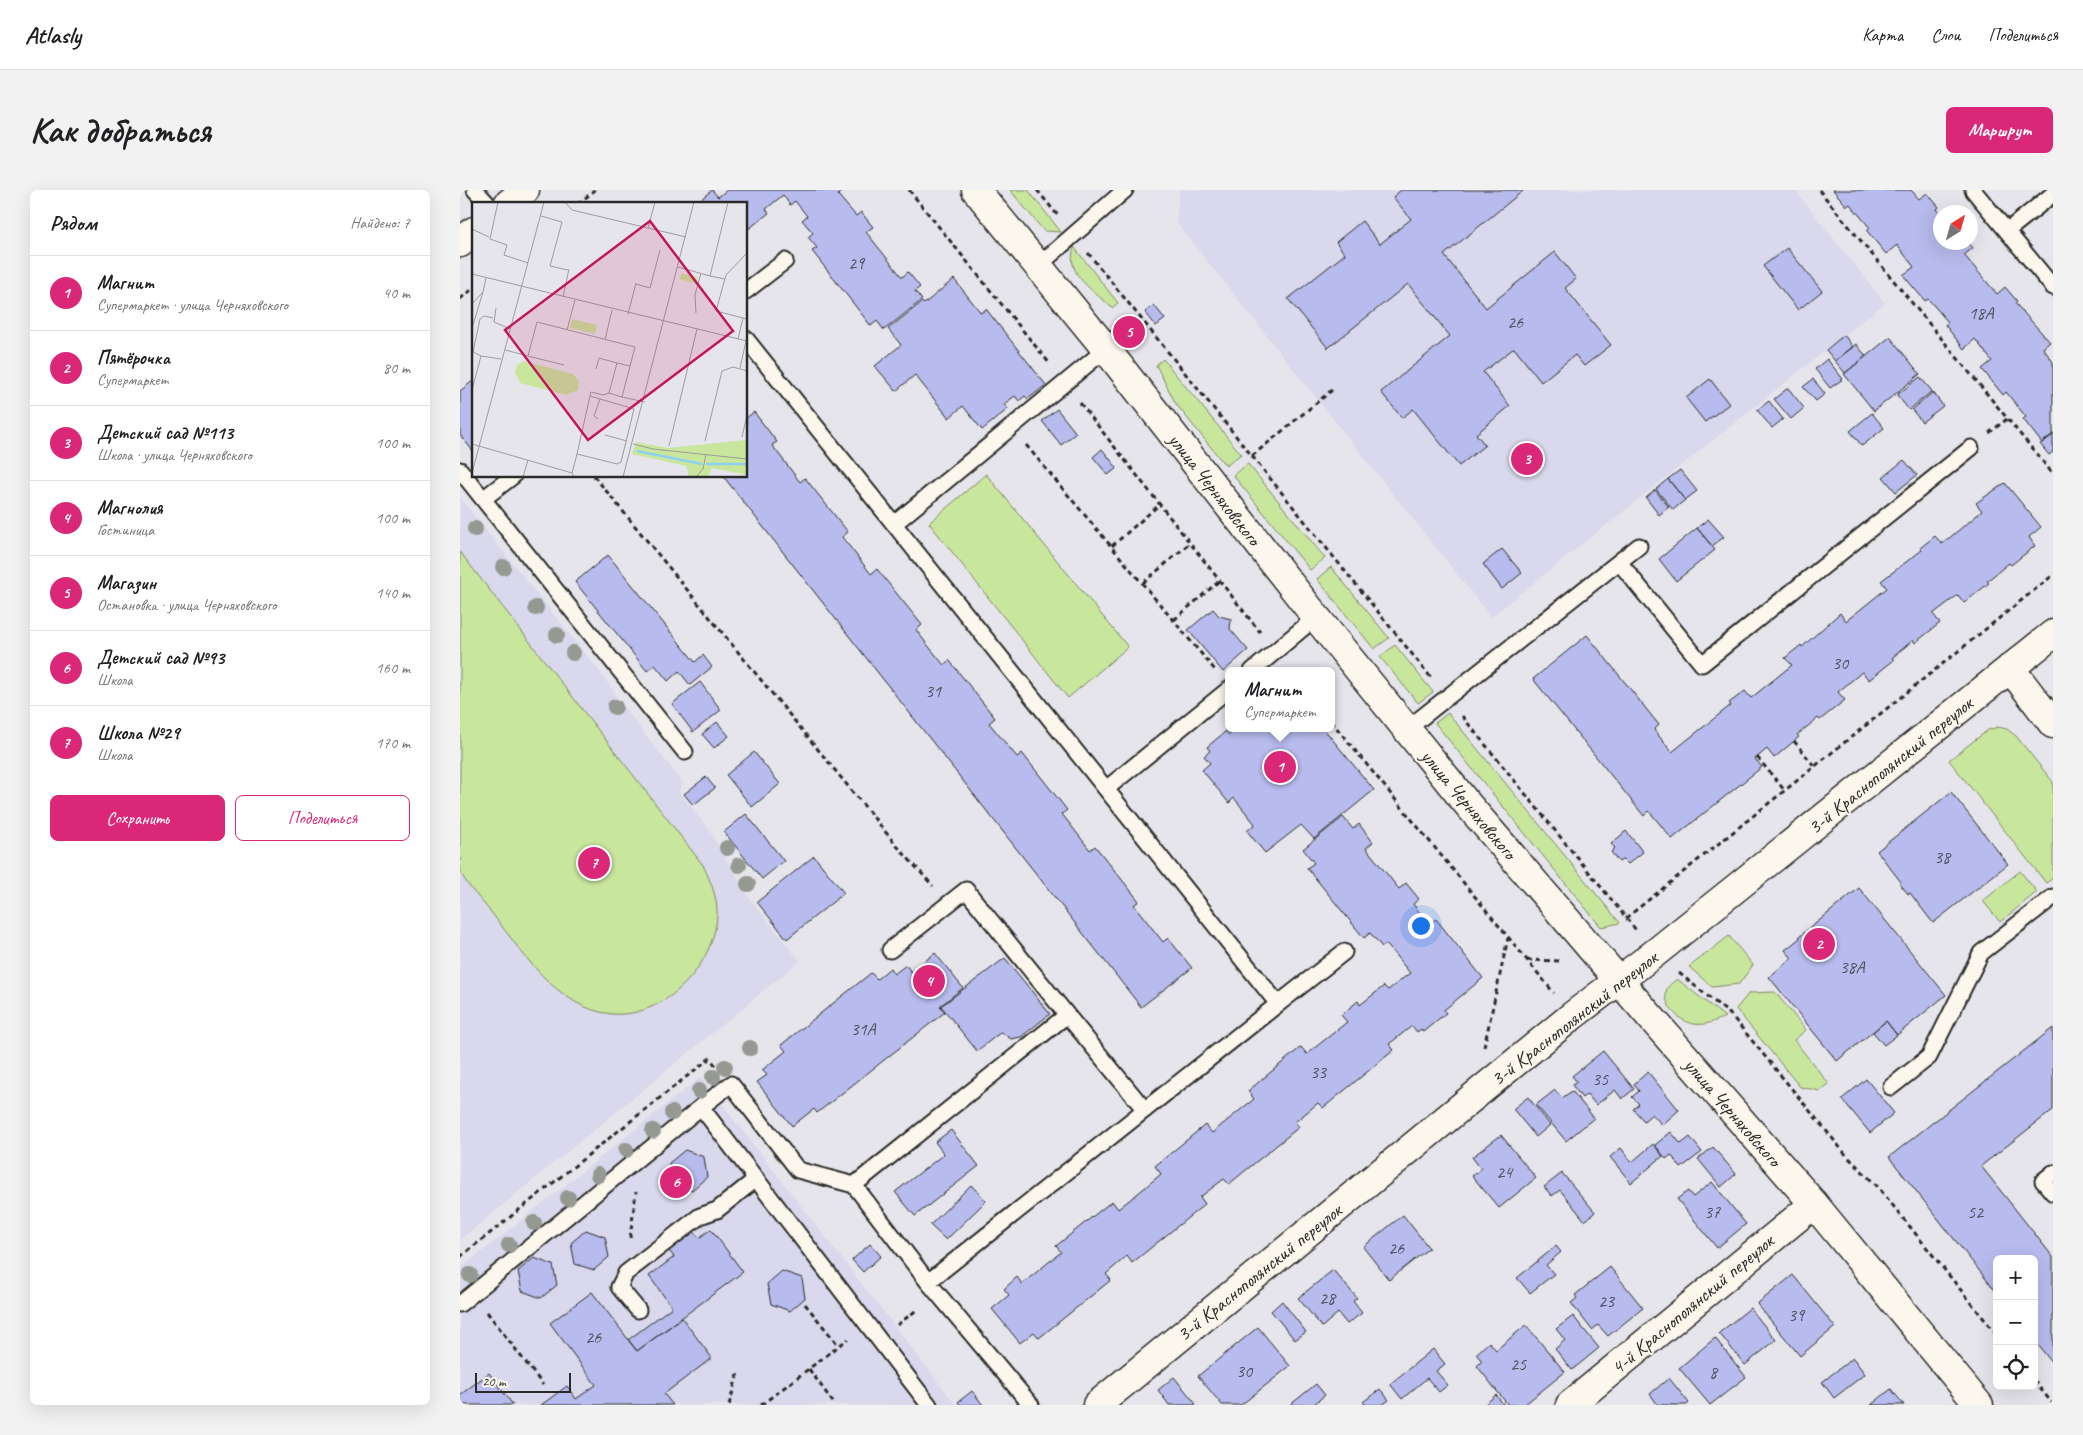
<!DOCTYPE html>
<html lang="ru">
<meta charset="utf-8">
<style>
:root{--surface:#fff;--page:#f2f2f2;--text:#202124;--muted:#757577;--line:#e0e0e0;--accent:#db2777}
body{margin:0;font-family:Caveat,sans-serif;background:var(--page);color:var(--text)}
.controls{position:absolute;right:15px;bottom:15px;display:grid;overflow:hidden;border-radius:8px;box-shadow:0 5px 20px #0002}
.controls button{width:45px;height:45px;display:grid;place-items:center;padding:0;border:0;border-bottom:1px solid var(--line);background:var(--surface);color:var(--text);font:25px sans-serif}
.compass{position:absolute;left:1473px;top:15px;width:45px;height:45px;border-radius:50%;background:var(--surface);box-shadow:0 5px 20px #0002;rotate:37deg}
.scale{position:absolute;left:15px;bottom:12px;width:96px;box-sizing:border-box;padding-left:5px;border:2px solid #2b2b2b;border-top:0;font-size:14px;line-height:18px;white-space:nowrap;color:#2b2b2b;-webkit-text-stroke:4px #fbf7ec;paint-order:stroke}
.you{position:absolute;left:960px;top:735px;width:18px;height:18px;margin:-12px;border:4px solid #fff;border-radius:50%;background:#1a73e8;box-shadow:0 0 0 8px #1a73e833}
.badge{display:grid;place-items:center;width:32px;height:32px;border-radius:50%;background:var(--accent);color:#fff;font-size:16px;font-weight:700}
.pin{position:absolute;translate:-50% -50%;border:2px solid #fff;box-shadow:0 1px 5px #0006}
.popup{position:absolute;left:765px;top:477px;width:110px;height:65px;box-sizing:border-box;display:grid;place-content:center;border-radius:8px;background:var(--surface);filter:drop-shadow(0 1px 4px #0005);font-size:16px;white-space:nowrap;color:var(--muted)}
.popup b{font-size:19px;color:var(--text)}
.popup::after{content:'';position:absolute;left:50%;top:100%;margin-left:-10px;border:10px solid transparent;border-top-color:var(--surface)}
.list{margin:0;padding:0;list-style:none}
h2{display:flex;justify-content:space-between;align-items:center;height:65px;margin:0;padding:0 20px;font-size:21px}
h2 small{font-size:16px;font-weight:400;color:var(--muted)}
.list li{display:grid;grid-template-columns:32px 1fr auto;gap:15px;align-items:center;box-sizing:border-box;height:75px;padding:0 20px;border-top:1px solid var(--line)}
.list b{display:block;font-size:19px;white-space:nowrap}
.list p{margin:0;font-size:16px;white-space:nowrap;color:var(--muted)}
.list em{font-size:16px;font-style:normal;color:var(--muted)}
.actions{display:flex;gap:10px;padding:15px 20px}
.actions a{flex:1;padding:11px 0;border:1px solid var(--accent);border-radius:8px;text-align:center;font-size:18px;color:var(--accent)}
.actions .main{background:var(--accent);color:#fff}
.icon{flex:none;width:28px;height:28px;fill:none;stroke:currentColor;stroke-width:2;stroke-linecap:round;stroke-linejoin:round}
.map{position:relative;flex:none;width:1593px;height:1215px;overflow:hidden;border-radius:8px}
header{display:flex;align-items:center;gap:30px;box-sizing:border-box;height:70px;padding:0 25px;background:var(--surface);border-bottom:1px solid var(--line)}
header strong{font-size:24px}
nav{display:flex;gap:28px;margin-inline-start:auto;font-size:18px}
.intro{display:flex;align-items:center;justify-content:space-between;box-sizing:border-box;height:120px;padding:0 30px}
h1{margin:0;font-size:35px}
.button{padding:12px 22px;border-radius:8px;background:var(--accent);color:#fff;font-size:18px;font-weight:700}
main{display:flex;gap:30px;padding:0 30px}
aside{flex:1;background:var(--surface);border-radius:8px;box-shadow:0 5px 20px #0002}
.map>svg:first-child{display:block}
.built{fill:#d9d8ec}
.green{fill:#c9e69d;stroke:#7a8864}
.building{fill:#b7bbed;stroke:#2b2b2b}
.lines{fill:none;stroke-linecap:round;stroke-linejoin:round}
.lane-casing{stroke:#2b2b2b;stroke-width:19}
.street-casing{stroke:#2b2b2b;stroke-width:31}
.secondary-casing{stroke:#2b2b2b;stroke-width:31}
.path{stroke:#2b2b2b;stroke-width:3;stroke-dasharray:5 4;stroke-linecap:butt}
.lane{stroke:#fbf7ec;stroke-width:15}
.street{stroke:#fbf7ec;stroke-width:28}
.secondary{stroke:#fbf7ec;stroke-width:28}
.tree{fill:#959992}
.labels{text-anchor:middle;stroke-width:4;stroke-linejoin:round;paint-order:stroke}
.number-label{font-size:18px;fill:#4e4f5c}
.street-label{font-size:20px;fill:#2b2b2b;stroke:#fbf7ec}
.inset-river{fill:none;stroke:#8fd0f0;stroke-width:2.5}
.inset-road{fill:none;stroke:#9c9b9f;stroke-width:1}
.view{fill:#c2185b;fill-opacity:0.15;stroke:#c2185b;stroke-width:2.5}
.inset-edge{fill:none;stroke:#2b2b2b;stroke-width:2.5}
</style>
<header>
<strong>Atlasly</strong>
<nav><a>Карта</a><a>Слои</a><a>Поделиться</a></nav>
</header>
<div class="intro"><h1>Как добраться</h1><a class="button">Маршрут</a></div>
<main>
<aside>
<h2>Рядом<small>Найдено: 7</small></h2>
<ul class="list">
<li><span class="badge">1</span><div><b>Магнит</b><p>Супермаркет · улица Черняховского</p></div><em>40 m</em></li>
<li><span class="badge">2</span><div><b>Пятёрочка</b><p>Супермаркет</p></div><em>80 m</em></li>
<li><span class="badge">3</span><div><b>Детский сад №113</b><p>Школа · улица Черняховского</p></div><em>100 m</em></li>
<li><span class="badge">4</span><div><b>Магнолия</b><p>Гостиница</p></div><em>100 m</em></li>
<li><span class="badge">5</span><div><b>Магазин</b><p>Остановка · улица Черняховского</p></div><em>140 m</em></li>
<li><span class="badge">6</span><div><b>Детский сад №93</b><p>Школа</p></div><em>160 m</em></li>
<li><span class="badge">7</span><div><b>Школа №29</b><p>Школа</p></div><em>170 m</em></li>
</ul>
<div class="actions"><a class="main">Сохранить</a><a>Поделиться</a></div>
</aside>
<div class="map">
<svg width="1593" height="1215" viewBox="0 0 1593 1215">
<rect width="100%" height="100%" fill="#e7e5ec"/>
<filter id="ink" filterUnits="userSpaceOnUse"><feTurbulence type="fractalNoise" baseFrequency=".02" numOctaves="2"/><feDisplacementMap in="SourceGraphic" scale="10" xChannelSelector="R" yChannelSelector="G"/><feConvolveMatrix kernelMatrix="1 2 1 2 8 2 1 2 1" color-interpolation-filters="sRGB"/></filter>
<g filter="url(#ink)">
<path class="built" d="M719,0H1335L1425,113L1031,427L716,32Z
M0,308L140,482L164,517L223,593L219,602L248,638L289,708L340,771L0,1050Z
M241,887L496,1215H0V1079Z"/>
<path class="green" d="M550,0H568L601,42L584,41Z
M614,57L658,113L652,118C634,100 605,86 614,57Z
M703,169L781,264L766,276L716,214L696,175Z
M788,274L865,368L850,380L773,285Z
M526,284L668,457L608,508L469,333Z
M0,362L243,675C250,690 258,708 257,725C254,776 205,828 152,824C97,819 61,760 31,722C22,711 7,696 1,683C0,675 0,631 0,619C0,534 0,448 0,362Z
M871,377L929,448L914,459L857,389Z
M935,455L973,502L958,513L920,467Z
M988,523L1160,733L1141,737L975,533Z
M1538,537L1547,539L1556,546L1593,592V688L1586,693L1489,570L1528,540Z
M1560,681L1577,702L1540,732L1523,711Z
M1269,746L1293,775L1279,794L1252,797L1229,777Z
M1217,789L1265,827C1255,831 1245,836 1234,834C1220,833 1199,812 1208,797C1210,794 1215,791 1217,789Z
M1315,802L1346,840L1334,850L1369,894L1360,901L1340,897L1276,819L1289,803Z"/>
<path class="building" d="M252,0L258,7L267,0H384L378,5L396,26L401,22L413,37L406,42L442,87L448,82L460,97L455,101L462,110L424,140L417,131L411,136L352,61L357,58L348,47L353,43L342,30L347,26L335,11L330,15L323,5L306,19L309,23L286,41V14H235Z
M941,0H1064L984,65L1026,118L1095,62L1116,89L1105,98L1151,155L1124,176L1115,165L1081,192L1054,158L1023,182L1050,216L1016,244L1025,255L999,276L953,219L942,228L921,202L990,146L948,94L868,158L828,109L885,64L876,52L902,31L920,54L951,29L933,7Z
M1373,0H1451L1459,9L1467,3L1479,17L1477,19L1480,23V52H1508L1513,58L1504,65L1537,104L1545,97L1557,111L1555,113L1590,152L1583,158L1593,172V245L1582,253L1563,229L1566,227L1546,202L1543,205L1522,179L1532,171L1515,149L1504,159L1485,135L1488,132L1468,109L1465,111L1443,85L1454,77L1437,55L1426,64L1407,41L1410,38L1390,14L1387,16Z
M1327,58L1362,101L1338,120L1303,76Z
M494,89L521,123L526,119L586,195L568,209L565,206L559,211L555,206L544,214L548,219L522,240L503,216L489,228L455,185L436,201L415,176L441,155L428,139L462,112L464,114Z
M694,115L705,129L696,136L685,122Z
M1384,145L1393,157L1375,171L1366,160Z
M1430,147L1460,184L1414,221L1384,184Z
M1396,154L1406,166L1385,183L1375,171Z
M1367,169L1383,189L1370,198L1355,179Z
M1460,187L1472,201L1449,220L1437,205Z
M1250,189L1269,214L1245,232L1226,208Z
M1353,189L1365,204L1356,211L1343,197Z
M14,190V260L13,261L0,245V201Z
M1328,198L1344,218L1331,229L1314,209Z
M1473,202L1483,216L1462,232L1452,220Z
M1309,211L1323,229L1312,238L1297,220Z
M597,219L616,243L601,255L582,231Z
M294,222L317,252L312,255L340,292L345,288L388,342L382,347L397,366L411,384L417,379L462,435L456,440L470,458L484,475L489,470L535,528L529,533L557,567L562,563L607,620L602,624L630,660L635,656L679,711L674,715L703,752L708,748L732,778L681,817L263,286H286V228Z
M1412,223L1424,238L1402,256L1390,241Z
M1593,244V262L1589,265L1580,254Z
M642,259L657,278L648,285L633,267Z
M1444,270L1457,285L1436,302L1423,287Z
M1220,280L1237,301L1225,310L1208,289Z
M1208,289L1225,310L1213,320L1196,299Z
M1545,293L1581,337L1569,347L1575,356L1551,375L1549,373L1527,391L1529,393L1504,413L1498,405L1473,424L1480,433L1455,453L1453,450L1432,468L1434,470L1409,490L1402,482L1378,502L1385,510L1360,530L1358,528L1337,545L1339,547L1314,568L1307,559L1295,569L1302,577L1212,649L1189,621L1184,626L1073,489L1127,445L1199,535L1194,540L1212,562L1271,515L1269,513L1285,501L1291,508L1332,475L1325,468L1341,455L1342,457L1380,423L1386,431L1427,398L1421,391L1462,360L1460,358L1475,346L1482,354L1522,321L1516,313Z
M1195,300L1209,317L1199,325L1186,308Z
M1248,329L1264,347L1252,356L1237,338Z
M1237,338L1255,360L1216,391L1199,369Z
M1042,359L1062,383L1042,399L1023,374Z
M148,365L235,472L243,465L252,477L230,495L219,481L208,491L195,475L187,481L115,392Z
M753,419L759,426L771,429L770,439L788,460L763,482L728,440Z
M240,492L261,520L233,542L212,514Z
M257,532L269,546L254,558L242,544Z
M777,538H863L914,600L854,649L841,635L805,663L787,641L795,634L774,608L769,613L742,580L750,573L744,566L750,561L747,557L766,541L769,545Z
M294,562L320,594L292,617L266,585Z
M246,587L255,598L233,615L224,604Z
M1491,602L1548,674L1473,733L1450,703L1448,704L1440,694L1441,692L1417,661Z
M286,624L324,671L302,689L264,642Z
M883,627L893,639L899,634L913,652L906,658L939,699L946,693L959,709L953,714L969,735L976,729L1023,788L984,820L986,823L963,842L961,839L957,842L952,836L929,854L934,860L863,918L858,913L835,932L839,937L769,994L764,989L740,1007L745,1014L672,1073L667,1066L646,1084L651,1090L579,1148L574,1142L560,1153L532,1119L549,1105L544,1099L557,1087L562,1094L601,1062L596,1056L652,1011L658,1019L682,1000L701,984L695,976L745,935L752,943L774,925L794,909L788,901L841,857L847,864L887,832L881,825L898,811L900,815L924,796L928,800L950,783L926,754L922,757L910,743L904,748L847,678L854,673L843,659Z
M1166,641L1183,662L1168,674L1163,669L1159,672L1151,662L1155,658L1151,654Z
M354,666L384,703L327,749L297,712Z
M1399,698L1486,805L1437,845L1426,831L1377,871L1309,787L1332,768L1325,760L1340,748L1339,747Z
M475,763L503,798L480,816L485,822L357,923L354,919L332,936L297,892L307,885L302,880L326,861L321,855L411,783L417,789L430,778L434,784L446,775L451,782Z
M545,768L590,824L561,847L551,849L541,842L517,861L481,816Z
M1426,831L1437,845L1424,855L1413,842Z
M1593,838V920L1521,976L1593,1067V1174L1574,1150V1069H1537V1103L1429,967Z
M1143,861L1174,899L1162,909L1155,900L1136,915L1127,904L1122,908L1112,895L1117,892L1112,886Z
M1188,882L1219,920L1202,935L1192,924L1184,931L1173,919L1179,914L1172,907L1179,901L1174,894Z
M1406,889L1434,923L1410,943L1382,909Z
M1095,900L1102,908L1112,901L1134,928L1106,951L1076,915Z
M1068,907L1090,935L1076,947L1053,919Z
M491,940L519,976L455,1026L435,1002L484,964L475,952Z
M1211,942L1221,954L1230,947L1242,962L1221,978L1211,965L1206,969L1195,955Z
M1041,945L1076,988L1039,1018L1012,986L1021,979L1012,967Z
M1193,954L1203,966L1171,993L1150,967L1161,958L1172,972Z
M1253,957L1276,984L1261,997L1238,969Z
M225,960L244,967L247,987L232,1000L213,993L209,973Z
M1102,983L1135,1022L1125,1031L1100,1000L1092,1006L1084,997Z
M1252,992L1286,1034L1257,1058L1217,1009L1228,1001L1233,1007Z
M511,995L526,1011L486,1050L470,1035Z
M943,1025L969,1058L929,1090L903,1057Z
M232,1039L239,1048L251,1039L283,1082L177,1161L168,1150L212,1117L189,1086L214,1067L207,1058Z
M126,1040L145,1047L149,1067L134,1080L115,1074L111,1053Z
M410,1054L421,1066L403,1082L392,1070Z
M1096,1056L1101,1062L1086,1075L1094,1084L1070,1103L1057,1088Z
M74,1068L93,1075L97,1095L81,1108L62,1101L58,1081Z
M1150,1077L1183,1118L1148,1146L1138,1135L1132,1140L1111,1113L1117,1108L1115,1105Z
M873,1080L897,1108L893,1111L902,1123L887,1134L878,1123L862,1137L838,1108Z
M322,1081L342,1088L345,1108L330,1121L311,1114L307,1094Z
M1333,1085L1375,1137L1340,1166L1297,1114Z
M132,1102L177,1161L222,1128L252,1168L204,1204L213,1215H81L107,1196L116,1209L136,1195L90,1133Z
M822,1111L846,1142L835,1150L811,1121Z
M1290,1118L1316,1150L1285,1175L1259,1143Z
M1113,1126L1139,1158L1112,1180L1095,1159L1105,1150L1096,1139Z
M1066,1135L1105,1182L1064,1215H1048L1017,1176L1022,1171L1016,1164L1029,1152L1036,1160Z
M798,1137L830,1176L781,1215H762L738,1186Z
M1255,1148L1286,1187L1250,1215L1219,1178Z
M973,1159L985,1174L976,1181L988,1195L979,1202L967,1188L942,1209L930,1194Z
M1393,1168L1405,1184L1374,1208L1362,1192Z
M29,1183L53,1215H0V1205Z
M714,1187L736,1214L734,1215H709L698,1200Z
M1209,1188L1229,1213L1227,1215H1198L1190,1204Z
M856,1194L865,1205L853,1215H830Z
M920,1199L929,1210L922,1215H906L903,1212Z
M1431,1199L1444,1215H1411Z
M512,1201L523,1215H500L498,1212Z
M1036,1205L1044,1215H1024Z"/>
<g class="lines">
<g class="lane-casing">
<path id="lane" d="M15,0L28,14
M1513,0L1593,97
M1547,41L1593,4
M578,76L665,0
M286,101L325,71
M286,149L818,814L468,1092L571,1215
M0,280L23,309L53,286
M23,309L225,562
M434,334L646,159
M1159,372L1242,474L1511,258
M792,481L856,427
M947,539L1179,356
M646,599L769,499
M430,760L506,700L607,825
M818,814L884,762
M1431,897L1469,867L1521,763L1593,707
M241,917L271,894L338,980L394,995
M1593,983L1583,991L1593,1003
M468,1092L394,995L607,825L685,920
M0,1114L241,917L469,1215
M178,1120L159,1097L166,1083L240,1026L257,1020L296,989"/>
</g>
<g class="street-casing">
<path id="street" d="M1550,478L1593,534
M637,1215L1112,826L1195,763L1593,444
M1110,1215L1354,1014"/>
</g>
<g class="secondary-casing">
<path id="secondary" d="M516,0L646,159L856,427L1004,610L1159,791L1354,1014L1519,1215
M48,14L65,0
M0,53L14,41"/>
</g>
<path class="path" d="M449,0L590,174
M577,0L599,27
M1359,0L1593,284
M118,14L135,0
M628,63L973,490
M0,109L14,98
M620,213L800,442
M1529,243L1547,229
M566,255L755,480
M792,266L872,200
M134,286L437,656L473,696
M652,356L700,314
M683,393L730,353
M714,430L759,391
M1002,526L1176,740
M871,531L1094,803
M1334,551L1355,577
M1297,567L1325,601
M1166,728L1593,385
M1067,770L1101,771
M1219,783L1271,825L1387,966L1418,997L1537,1145
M1024,857L1048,748
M170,1048L176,1002
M0,1067L250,868L256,876
M345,1114L379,1156
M27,1122L83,1195
M437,1135L458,1119
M349,1179L375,1215
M1574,1191L1593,1214
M269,1215L278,1183
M301,1215L388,1149"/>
<use href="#lane" class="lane"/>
<use href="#street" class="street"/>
<use href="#secondary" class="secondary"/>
</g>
<g class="tree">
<circle cx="15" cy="339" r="8"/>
<circle cx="43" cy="377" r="8"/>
<circle cx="76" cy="418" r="8"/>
<circle cx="97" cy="445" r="8"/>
<circle cx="113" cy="463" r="8"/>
<circle cx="155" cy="517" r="8"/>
<circle cx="267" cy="658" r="8"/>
<circle cx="279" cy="675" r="8"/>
<circle cx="288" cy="694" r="8"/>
<circle cx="290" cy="858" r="8"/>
<circle cx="265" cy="877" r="8"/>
<circle cx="253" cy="887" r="8"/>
<circle cx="239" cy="901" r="8"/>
<circle cx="212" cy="923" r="8"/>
<circle cx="193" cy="941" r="8"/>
<circle cx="166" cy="960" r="8"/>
<circle cx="138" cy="985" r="8"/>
<circle cx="108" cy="1008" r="8"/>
<circle cx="74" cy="1033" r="8"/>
<circle cx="49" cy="1055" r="8"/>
<circle cx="10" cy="1085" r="8"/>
</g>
</g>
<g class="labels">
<g class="number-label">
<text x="396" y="79">29</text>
<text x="1521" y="129">18А</text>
<text x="1055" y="138">26</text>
<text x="1380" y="479">30</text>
<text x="473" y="507">31</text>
<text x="1482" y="673">38</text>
<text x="1392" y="783">38А</text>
<text x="403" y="845">31А</text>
<text x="858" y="888">33</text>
<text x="1140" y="895">35</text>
<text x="1044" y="988">24</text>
<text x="1252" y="1028">37</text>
<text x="1515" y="1028">52</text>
<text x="936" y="1064">26</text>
<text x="867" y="1114">28</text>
<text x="1146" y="1117">23</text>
<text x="1336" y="1131">39</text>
<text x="133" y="1153">26</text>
<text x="1058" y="1180">25</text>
<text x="784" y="1187">30</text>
<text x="1253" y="1188">8</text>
</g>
<g class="street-label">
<text transform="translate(755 299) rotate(52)" y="7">улица Черняховского</text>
<text transform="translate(1430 575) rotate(-39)" y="7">3-й Краснополянский переулок</text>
<text transform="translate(1009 614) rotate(50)" y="7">улица Черняховского</text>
<text transform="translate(1114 828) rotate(-38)" y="7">3-й Краснополянский переулок</text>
<text transform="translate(1273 922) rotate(49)" y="7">улица Черняховского</text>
<text transform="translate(799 1082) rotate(-39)" y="7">3-й Краснополянский переулок</text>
<text transform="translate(1232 1114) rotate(-40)" y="7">4-й Краснополянский переулок</text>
</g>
</g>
<g transform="translate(12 12)">
<rect width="275" height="275" fill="#e7e5ec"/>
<path d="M210,71L226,75L224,82L207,77ZM100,117L125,123L123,132L98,126ZM52,159L101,172L107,179L106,188L94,193L48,181L43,170L45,163ZM275,238V273L240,266L236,275H217L214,264L160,252L164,240L196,246Z" fill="#c9e69d"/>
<path class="inset-river" d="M165,249L230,262M234,262H275"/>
<path class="inset-road" d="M26,0L18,37L35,43L32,53L56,61M93,0L100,8L214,35M69,14L90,20L78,64L96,68M176,26L183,0M0,27L17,35M275,51L254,73L244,109L275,117M206,65L238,74L256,0M0,72L275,139M238,74L253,77M164,82L178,86L188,48M91,95L97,67M0,102L11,90L14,76M24,106L22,120L38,127M224,111L223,93L229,71M156,112L164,81M1,123L11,90M95,128L103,98M266,137L271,116M133,138L140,108M33,148L56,154L65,120L163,145L150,195L173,200M9,154L29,157M56,154L92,163M268,166L274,139M124,167L127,156L145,161M0,188L9,154L1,150L8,117L12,114L21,116M118,194L119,190L131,193L137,191M150,195L137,191L145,161L158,164M126,217L122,214L128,197M133,233L155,239M270,235L275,213M233,239L250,169L261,165L275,169M0,242L100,271L102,275M161,242L181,247L275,257M197,244L225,127M0,271L72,0M100,271L105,252L145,262L149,260L162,207L118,194L105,252M51,275L56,258M151,275L222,0M224,275L231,267L234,252"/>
<path class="view" d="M178,19L261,129L116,238L33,128Z"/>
<rect width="275" height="275" class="inset-edge"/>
</g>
</svg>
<div class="controls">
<button>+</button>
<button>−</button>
<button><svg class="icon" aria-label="locate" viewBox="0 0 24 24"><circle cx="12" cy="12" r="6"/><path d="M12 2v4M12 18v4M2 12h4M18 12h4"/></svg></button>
</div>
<svg class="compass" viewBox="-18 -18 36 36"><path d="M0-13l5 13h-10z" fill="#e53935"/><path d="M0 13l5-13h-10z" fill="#757577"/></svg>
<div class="scale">20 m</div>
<div class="you"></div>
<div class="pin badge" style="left:820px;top:577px">1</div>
<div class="popup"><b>Магнит</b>Супермаркет</div>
<div class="pin badge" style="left:1359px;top:754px">2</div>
<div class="pin badge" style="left:1067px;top:269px">3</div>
<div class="pin badge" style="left:469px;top:791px">4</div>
<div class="pin badge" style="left:669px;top:142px">5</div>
<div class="pin badge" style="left:216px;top:992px">6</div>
<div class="pin badge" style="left:134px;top:673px">7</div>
</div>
</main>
